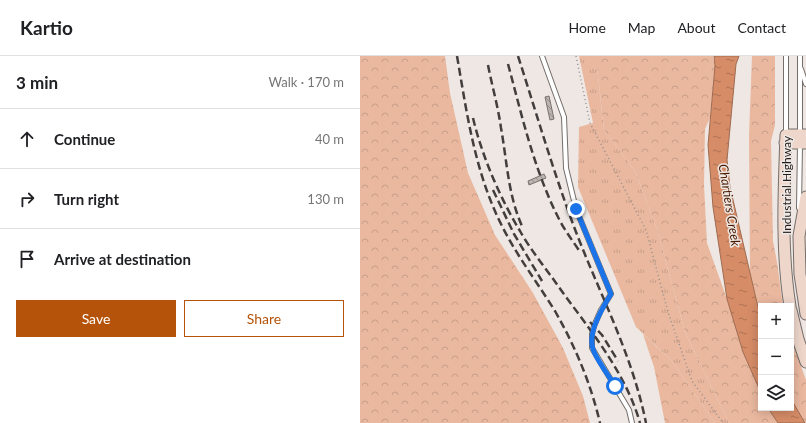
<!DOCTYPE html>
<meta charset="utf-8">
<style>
:root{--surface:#fff;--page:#f6f6f6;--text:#202124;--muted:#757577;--line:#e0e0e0;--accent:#b45309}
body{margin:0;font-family:Lato,sans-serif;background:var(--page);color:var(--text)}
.controls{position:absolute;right:12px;bottom:12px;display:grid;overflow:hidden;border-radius:0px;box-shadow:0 2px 10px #0003}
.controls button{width:36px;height:36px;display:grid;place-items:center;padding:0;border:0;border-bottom:1px solid var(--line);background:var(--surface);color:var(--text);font:20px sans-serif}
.stop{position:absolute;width:12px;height:12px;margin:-9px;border:3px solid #1a73e8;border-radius:50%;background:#fff}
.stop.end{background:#1a73e8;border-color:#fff;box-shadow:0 1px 4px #0008}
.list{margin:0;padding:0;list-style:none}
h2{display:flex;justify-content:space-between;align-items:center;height:52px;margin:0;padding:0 16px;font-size:17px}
h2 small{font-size:13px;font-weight:400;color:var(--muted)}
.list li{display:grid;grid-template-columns:26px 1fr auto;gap:12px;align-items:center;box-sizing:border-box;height:60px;padding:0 16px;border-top:1px solid var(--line)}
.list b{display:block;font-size:15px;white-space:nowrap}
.list em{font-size:13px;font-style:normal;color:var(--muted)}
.actions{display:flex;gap:8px;padding:12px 16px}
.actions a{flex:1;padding:9px 0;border:1px solid var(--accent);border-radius:0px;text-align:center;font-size:14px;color:var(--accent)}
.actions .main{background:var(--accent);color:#fff}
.icon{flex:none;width:22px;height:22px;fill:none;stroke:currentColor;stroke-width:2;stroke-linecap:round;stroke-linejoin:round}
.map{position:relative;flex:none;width:446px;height:367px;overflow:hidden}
header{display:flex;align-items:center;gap:24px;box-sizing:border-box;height:56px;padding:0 20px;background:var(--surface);border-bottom:1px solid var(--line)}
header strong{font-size:19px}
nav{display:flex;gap:22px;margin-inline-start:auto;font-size:14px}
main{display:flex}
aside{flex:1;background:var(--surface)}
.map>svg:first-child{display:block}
.grass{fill:url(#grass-tufts)}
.forest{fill:url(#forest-crowns)}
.water{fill:url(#water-ripples);stroke:#9f6b50}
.building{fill:url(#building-back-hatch);stroke:#78716e}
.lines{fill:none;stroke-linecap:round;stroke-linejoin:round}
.lane-casing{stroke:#746e6b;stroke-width:6}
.secondary-casing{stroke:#746e6b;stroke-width:13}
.path{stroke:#938e8c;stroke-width:1.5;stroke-dasharray:1 3;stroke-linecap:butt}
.lane{stroke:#fff;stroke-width:4}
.secondary{stroke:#eed6ca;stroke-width:11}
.rail{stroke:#423e3d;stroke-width:2.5;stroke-dasharray:8 4;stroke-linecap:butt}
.route{stroke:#1a73e8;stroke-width:5}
.labels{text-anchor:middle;stroke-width:3;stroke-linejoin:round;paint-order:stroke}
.street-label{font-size:12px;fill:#201d1c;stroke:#eee7e3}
.water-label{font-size:13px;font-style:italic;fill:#481a00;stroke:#eee7e3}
</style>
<header>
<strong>Kartio</strong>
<nav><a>Home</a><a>Map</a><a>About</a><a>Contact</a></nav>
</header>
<main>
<aside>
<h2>3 min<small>Walk · 170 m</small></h2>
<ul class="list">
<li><svg class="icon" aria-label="ahead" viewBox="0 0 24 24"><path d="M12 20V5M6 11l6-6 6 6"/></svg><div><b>Continue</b></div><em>40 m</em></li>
<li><svg class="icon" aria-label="right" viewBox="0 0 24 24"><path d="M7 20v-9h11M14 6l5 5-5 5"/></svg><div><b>Turn right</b></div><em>130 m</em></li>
<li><svg class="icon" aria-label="arrive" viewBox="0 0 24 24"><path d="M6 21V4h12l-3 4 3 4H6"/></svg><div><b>Arrive at destination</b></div></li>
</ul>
<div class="actions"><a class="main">Save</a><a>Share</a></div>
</aside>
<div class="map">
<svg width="446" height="367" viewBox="0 0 446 367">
<defs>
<pattern id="grass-tufts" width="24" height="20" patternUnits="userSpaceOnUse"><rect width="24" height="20" fill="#eab89f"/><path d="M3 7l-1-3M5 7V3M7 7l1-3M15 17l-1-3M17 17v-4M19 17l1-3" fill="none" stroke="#c89e88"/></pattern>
<pattern id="forest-crowns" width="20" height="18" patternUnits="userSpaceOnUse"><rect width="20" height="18" fill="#eab89f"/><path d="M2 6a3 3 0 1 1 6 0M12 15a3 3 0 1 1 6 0" fill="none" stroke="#c89e88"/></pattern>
<pattern id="water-ripples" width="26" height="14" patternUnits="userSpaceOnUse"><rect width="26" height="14" fill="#d68c67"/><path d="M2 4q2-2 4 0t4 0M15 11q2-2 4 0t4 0" fill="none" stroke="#ad7254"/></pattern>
<pattern id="building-back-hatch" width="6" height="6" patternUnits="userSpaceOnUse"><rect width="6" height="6" fill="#bab3b0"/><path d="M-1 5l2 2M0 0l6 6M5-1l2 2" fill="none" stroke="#97918e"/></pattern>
</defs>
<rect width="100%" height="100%" fill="#eee7e3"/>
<path class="grass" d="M219,0H237V11L244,74L275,115L297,173L325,276L369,367H355L311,304L276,271L218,131L219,71L233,67Z"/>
<path class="forest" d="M0,0H85L90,37L108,117L135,179L173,237L203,292L223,340L230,367H0Z
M237,0H353L355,10L350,62L345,73L344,129L347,187L367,243L383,296L401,337V352H408L418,367H369L325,276L297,173L275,115L244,74L237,11Z
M392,0H415V69L411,85L413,185L417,206L423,250H401V264L390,217L389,80Z
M283,278L311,304L355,367H305L294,311Z
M431,283L446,324V367L441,361L431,343Z"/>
<path class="water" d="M354,0H379L376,8L367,104L370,131L401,264V337L383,296L367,243L353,151L348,89L355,10Z
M431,343L445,367H418L408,352H431Z"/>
<path class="building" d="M189,40L194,63L190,64L185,41Z
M184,118L186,122L169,129L168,125Z"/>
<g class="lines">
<g class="lane-casing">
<path id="lane" d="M182,0L204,61L206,112L216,153L251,238L241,254L234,270L232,278V292L269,354L272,367
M441,13L446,28
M426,78V0
M440,78V0
M439,152L440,88"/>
</g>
<g class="secondary-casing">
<path id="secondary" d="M425,87H446
M446,141L439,180L440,218L446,258
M430,250C421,194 424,136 426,79H446
M431,254L438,283L446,306"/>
</g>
<path class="path" d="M216,0L230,67L286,174L308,256L332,325L363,367"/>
<use href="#lane" class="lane"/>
<use href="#secondary" class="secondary"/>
<path class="rail" d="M97,0C107,58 115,117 142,170C157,200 177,226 195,255C215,290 231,328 240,367
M158,0C177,59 194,118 216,176C241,241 272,298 286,367
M148,8C162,60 174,114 199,163C205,175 213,185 220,196
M128,9C132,30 138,50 141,72C147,105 148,139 162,170
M113,62C122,100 140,142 160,175C170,193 184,210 196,227C227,271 265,314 280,367
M133,134L154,178L182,225
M230,266L242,279L258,305"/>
</g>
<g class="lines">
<path class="route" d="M216,153L251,238C243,251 227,277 233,293C236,303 249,320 255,330"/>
</g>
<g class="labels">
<g class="street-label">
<text transform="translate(427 129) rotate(-90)" y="4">Industrial Highway</text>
</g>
<g class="water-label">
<text transform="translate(370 149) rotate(81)" y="5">Chartiers Creek</text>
</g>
</g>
</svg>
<div class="controls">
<button>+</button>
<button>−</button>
<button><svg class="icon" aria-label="layers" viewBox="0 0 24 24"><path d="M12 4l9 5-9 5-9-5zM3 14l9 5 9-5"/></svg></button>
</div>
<div class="stop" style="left:255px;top:330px"></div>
<div class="stop end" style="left:216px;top:153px"></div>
</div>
</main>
